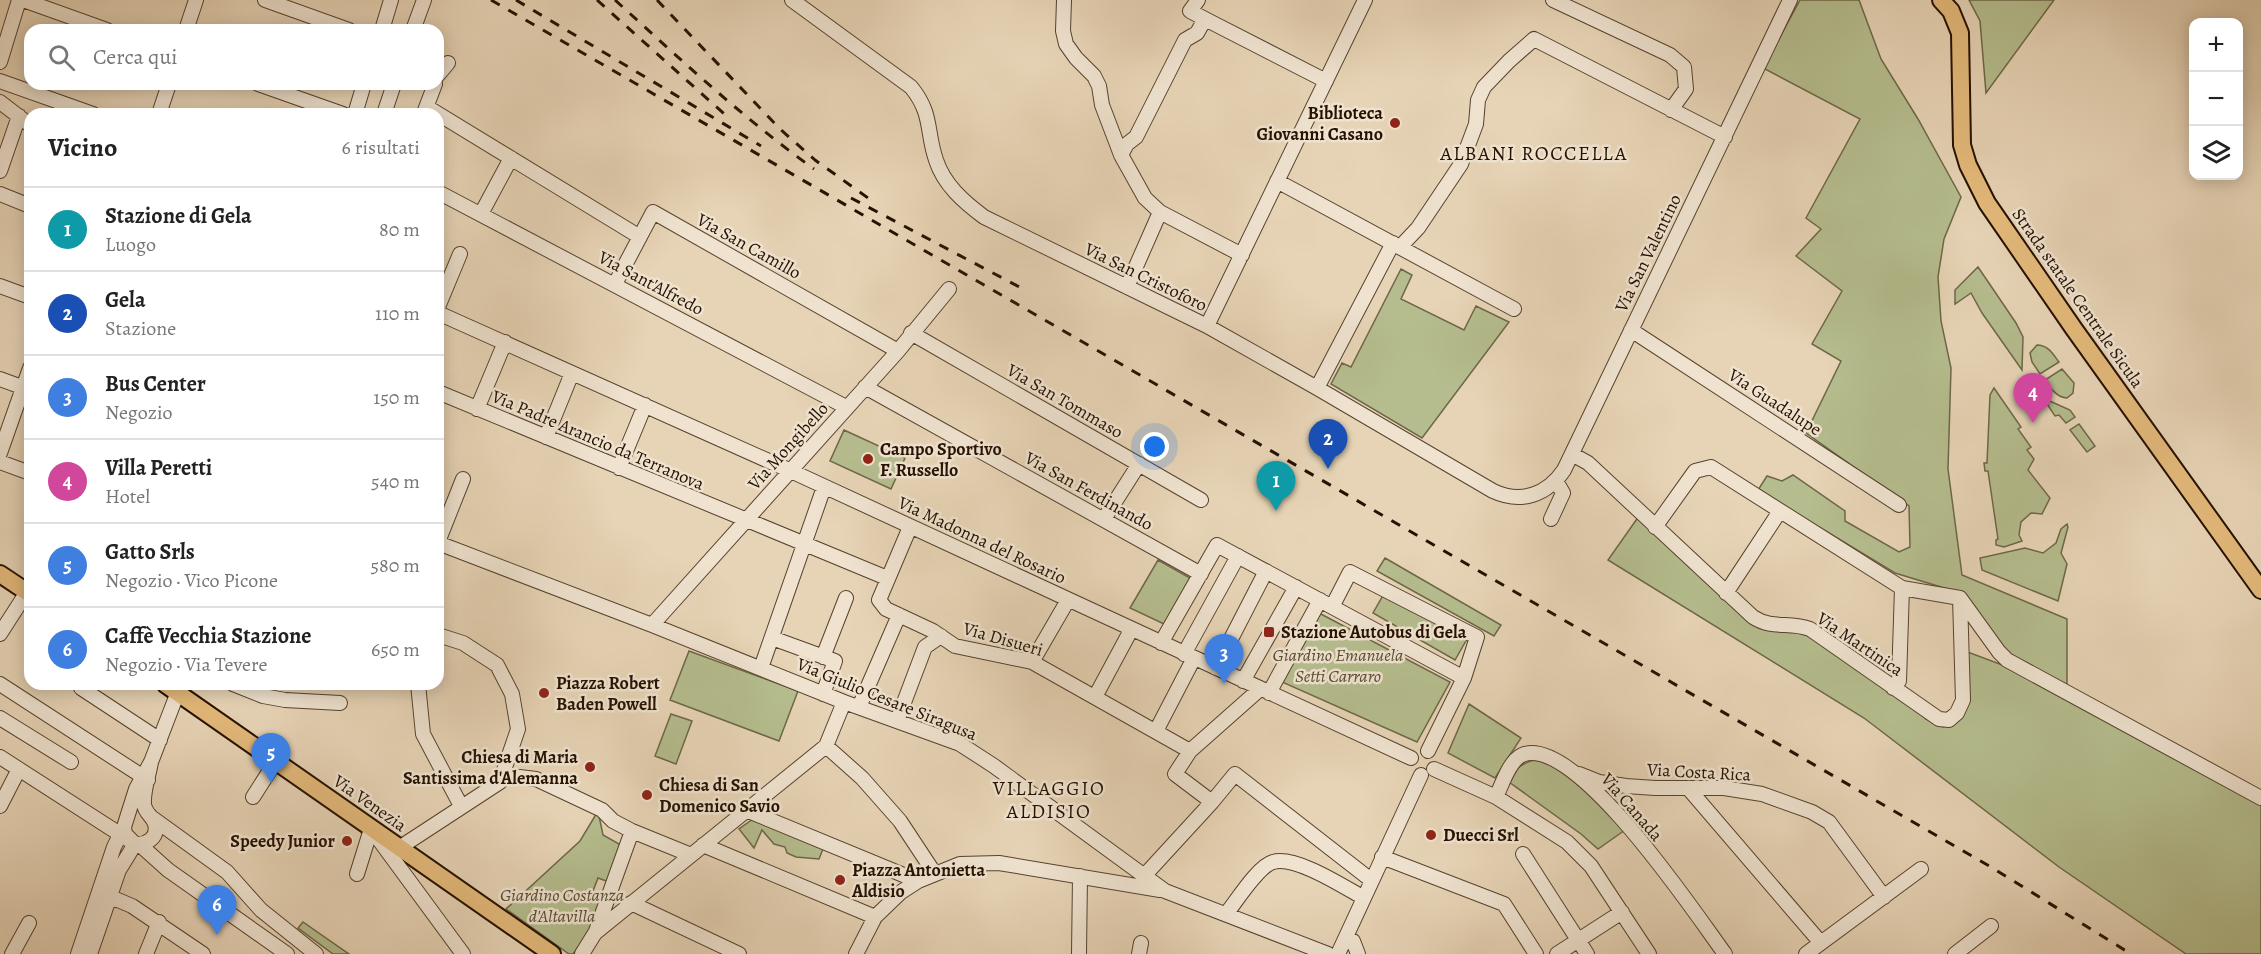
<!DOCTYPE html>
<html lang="it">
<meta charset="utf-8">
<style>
:root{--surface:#fff;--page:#f2f2f2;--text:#222;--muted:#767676;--line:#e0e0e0;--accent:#111827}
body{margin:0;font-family:Alegreya,serif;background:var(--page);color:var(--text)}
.controls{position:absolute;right:18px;top:18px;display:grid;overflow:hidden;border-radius:12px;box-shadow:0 3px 15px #0003}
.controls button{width:54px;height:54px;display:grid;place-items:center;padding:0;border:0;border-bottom:2px solid var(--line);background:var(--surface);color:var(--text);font:30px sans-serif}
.you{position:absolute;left:1155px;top:447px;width:21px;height:21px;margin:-15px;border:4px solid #fff;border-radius:50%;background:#1a73e8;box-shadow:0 0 0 9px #1a73e833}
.badge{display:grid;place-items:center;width:39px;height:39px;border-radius:50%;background:var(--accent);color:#fff;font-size:20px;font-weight:700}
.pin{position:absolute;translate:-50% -50px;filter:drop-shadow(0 2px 3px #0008)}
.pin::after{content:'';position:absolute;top:32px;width:21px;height:18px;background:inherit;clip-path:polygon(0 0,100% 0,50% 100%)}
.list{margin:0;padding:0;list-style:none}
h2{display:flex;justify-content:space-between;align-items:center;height:78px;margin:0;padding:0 24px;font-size:26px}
h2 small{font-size:20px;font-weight:400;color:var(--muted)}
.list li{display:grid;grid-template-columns:39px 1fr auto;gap:18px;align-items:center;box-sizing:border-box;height:84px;padding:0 24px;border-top:2px solid var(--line)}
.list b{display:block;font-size:22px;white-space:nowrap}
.list p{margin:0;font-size:20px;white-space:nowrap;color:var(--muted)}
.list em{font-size:20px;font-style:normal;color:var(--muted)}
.icon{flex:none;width:33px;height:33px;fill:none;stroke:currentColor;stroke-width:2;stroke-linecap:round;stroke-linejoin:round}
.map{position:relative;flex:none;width:2261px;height:954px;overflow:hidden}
.search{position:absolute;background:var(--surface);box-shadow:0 3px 15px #0003;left:24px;top:24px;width:420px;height:66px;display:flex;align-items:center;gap:15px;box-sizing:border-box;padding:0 21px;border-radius:18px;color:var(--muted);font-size:22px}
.panel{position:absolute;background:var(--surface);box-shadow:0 3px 15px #0003;left:24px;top:108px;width:420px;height:582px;border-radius:18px}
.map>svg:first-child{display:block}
.green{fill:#b5bd8e;stroke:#6d6748;stroke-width:1.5}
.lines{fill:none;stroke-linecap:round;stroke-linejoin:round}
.minor-casing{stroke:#56422e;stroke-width:16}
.major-casing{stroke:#251101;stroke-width:20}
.minor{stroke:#efe3d0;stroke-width:14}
.major{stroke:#e4ba7b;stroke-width:16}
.rail{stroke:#251101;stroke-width:3;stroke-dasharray:10 10;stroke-linecap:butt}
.poi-dot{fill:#8f2418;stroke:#efe3d0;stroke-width:2}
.labels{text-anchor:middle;stroke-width:5;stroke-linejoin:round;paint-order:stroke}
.poi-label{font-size:18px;font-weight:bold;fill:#251101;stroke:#efe3d0;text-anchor:start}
.street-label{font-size:18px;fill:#251101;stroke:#efe3d0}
.park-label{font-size:18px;font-style:italic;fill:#574d32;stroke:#efe3d0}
.neighbourhood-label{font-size:20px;letter-spacing:1.5px;fill:#251101;stroke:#efe3d0}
</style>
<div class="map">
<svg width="2261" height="954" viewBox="0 0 2261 954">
<rect width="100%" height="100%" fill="#e7d4b6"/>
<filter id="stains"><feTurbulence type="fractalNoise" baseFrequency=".00333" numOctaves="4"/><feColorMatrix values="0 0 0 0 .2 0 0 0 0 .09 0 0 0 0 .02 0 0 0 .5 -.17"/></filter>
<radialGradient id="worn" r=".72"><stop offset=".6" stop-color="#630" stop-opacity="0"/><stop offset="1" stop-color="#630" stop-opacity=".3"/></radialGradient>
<path class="green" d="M1800,0H1859L1881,59L1918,119L1961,197L1944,239L1938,277L1941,321L1951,368L1948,469L1962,575L2067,619V685L2014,658L1997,642L1954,591L1895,573L1758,490L1767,476L1782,481L1793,475L1845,511V521L1899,552L1910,547L1909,506L1806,433L1841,361L1812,344L1842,291L1796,256L1821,229L1806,218L1860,119L1763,68Z
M1969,0H2054L1986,93L1980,21Z
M1978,267L2016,323L2023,337L2022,370L1982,313L1971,293L1955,304V290Z
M1401,269L1412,275L1401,299L1464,330L1476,306L1509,322L1422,438L1331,384L1342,363L1351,367Z
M2037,345C2048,345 2053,354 2059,362L2040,374L2032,362L2030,353Z
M2062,369L2074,383L2073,393L2067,398C2057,398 2050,388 2045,380Z
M1994,388L2021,427L2018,429L2031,447L2027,450L2034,459L2028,470L2050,498L2042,514L2031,513L2021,522L2019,535L2022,541L2004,547L1996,545V540L1998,539L1988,471H1985L1984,463H1987L1990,395Z
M2043,398L2070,410L2075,417L2066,423L2059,415L2055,416Z
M2079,424L2095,446L2087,452L2070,430Z
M844,430L905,458L891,489L830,461Z
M1639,516L1744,616L1765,630L1792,629L1814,635L1893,688L1926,719L1943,727L1957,722L1965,651L2005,666L2261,803V954H2186L2059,867L1864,718L1608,560Z
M2067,524L2068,527L2061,553L2067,564L2058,601L1982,570L1980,558L2025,548L2043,553L2056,543L2061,529Z
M1385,558L1501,625L1494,636L1377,571Z
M1158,560L1190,578L1164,624L1130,608Z
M1385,592L1467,639L1455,660L1373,613Z
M1319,613L1450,682L1417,742L1282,682Z
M689,651L798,691L779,741L670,700Z
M1469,704L1521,738L1495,778L1448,753Z
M671,714L692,721L676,764L655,756Z
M1534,760C1572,766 1599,803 1625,830L1598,849L1581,834L1509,782C1515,769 1520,764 1534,760Z
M598,811L603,835L621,845L609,882L598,878L593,891L603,896L588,934L573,954H569L506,909L580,841Z
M753,819L823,849L819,859L796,857L787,853L785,847L774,844L762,830L754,848L739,829Z
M303,922L349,954H333L298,928Z"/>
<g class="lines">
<g class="minor-casing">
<path id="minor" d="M23,0L107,30
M265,0L349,30
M792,0L911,87C933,114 926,131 936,160C944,185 964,202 984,217L1207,326L1317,388L1493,491C1521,504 1547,495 1564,470L1790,0
M1064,0L1063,31L1066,44L1076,58L1094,76L1099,86L1102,105L1121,155L1145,198L1160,212L1242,255
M1553,0L1670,55L1684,67L1686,89L1671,110
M1205,19L1326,81
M186,30L196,0
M382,30L391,0
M413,30L424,0
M0,62L19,0
M438,75L448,63
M0,81L93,114
M258,84L343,114
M0,102L30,125
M427,107L640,237
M424,113L435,84
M159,114L169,84
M355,114L364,84
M384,114L394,84
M1121,155L1127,144L1136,137L1185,40L1197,33L1205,19L1190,11L1198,0
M0,171L19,116
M1277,181L1514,309
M438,192L846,407
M0,194L30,206
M481,214L511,158
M1400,247L1418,228L1461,164L1476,124L1478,100L1484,87L1509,61L1534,39L1725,137
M615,284L653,212L898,351
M0,286L30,297
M1127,287L1160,212
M438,307L460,254
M438,313L791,471L1411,758
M1207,326L1365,0
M1631,330L1899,505
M911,333L1201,500
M0,379L30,390
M865,387L1201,574
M1317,388L1393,243
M438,392L887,578
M477,409L505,342
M546,437L572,373
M0,453L30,368
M1572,454L1588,463L1753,617C1773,630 1789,621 1810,629L1939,719L1949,720L1957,713L1963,700L1960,598
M0,462L30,473
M619,468L645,405
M1104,519L1139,464
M1551,519L1563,493L1556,481
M910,527L879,600L886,609L933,631L955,646L1032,662L1190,751
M1655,527L1695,471L1711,467L1902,588L1960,598
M438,542L463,479
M438,543L652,625L844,702L960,744L994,766L1165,891L1328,954
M1726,593L1780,511
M1960,598L1999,652L2007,660L2261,798
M1332,607L1350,572L1477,637L1464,678L1428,751
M652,625L898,351L949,289
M0,634L27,592
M772,638L835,661L823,694
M1161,643L1217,545L1464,678
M1184,654L1238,556
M823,657L846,598
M1032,662L1068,600
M761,668L824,487
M1216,668L1266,571
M1243,681L1296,587
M0,684L148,780
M233,684L263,696L285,700L340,703
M418,684L423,734L461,806
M81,688L160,740
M1893,688L1899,681L1902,588
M1269,693L1320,600
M1095,697L1131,630
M859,707L899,615
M0,718L71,762
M897,721L925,647L941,636
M1156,731L1194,658
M826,746L862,778L900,821L935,874
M0,757L129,840
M151,762C149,775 143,791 144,804C145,814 153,816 155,824C159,838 146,845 135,844L125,834L124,827L136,789L151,762L181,684
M1434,769L1496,797L1567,842L1591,866L1649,954
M1579,774L1599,782L1626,786L1655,788H1724L1762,794L1812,812L1829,822L1884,897
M503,775L536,779L602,810L613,821L632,831L691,855
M1688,788L1821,943
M253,797L276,761
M1496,797C1502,785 1509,761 1522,755C1575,732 1697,916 1725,954
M1212,802L1175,774L1190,751L1260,689
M0,806L19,769
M746,810L918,881
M151,817L227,872L261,910L316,954
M374,833L463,954
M139,844L168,870L287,954
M703,845L875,917
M399,848L500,782L518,729L512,694L497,665L463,643L438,635
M1523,854L1587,954
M1382,857L1504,904L1536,954
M357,874L371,829
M1144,876L1212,802L1235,774L1371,880
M99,892L132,906L203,954
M631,903L739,954
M1226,914C1236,902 1258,866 1273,862C1295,855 1344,887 1364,898
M596,931L632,831
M1346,937L1353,941L1358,954
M12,954L29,923
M78,954L114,847L123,829
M90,954L119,870L135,844
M146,954L159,922
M582,954L595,933L826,746L844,702
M856,954L875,917L901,892L918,881L960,864L999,863L1160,890
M1079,954L1080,876
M1139,954L1141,943
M1338,954L1421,775
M1557,954L1622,912
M1806,954L1921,869
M1955,954L1991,926"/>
</g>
<g class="major-casing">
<path id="major" d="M1941,0L1951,11L1960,33L1962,145L1968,165L1987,203L2074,329L2261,590
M0,574L30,594
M165,684L552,954"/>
</g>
<use href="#minor" class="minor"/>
<use href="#major" class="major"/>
<path class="rail" d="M491,0L1991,867L2131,954
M516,0L761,146
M597,0L731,120
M615,0C680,59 743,118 814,169
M657,0L780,129L815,160L875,203
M851,198L1027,291"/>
</g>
<g class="poi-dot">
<circle cx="1395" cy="123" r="6"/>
<circle cx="868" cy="459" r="6"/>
<rect x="1263" y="626" width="12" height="12" rx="3"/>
<circle cx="544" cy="693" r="6"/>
<circle cx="590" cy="767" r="6"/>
<circle cx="647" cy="795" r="6"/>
<circle cx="1431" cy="835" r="6"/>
<circle cx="347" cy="841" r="6"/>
<circle cx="840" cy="880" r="6"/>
</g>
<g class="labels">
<g class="poi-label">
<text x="1383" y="119" text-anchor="end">Biblioteca<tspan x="1383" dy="21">Giovanni Casano</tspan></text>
<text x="880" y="455">Campo Sportivo<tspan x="880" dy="21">F. Russello</tspan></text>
<text x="1281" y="638">Stazione Autobus di Gela</text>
<text x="556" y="689">Piazza Robert<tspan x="556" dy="21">Baden Powell</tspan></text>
<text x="578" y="763" text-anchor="end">Chiesa di Maria<tspan x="578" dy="21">Santissima d'Alemanna</tspan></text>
<text x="659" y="791">Chiesa di San<tspan x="659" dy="21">Domenico Savio</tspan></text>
<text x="1443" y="841">Duecci Srl</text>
<text x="335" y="847" text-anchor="end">Speedy Junior</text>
<text x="852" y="876">Piazza Antonietta<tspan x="852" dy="21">Aldisio</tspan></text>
</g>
<g class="street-label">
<text transform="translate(749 246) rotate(29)" y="6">Via San Camillo</text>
<text transform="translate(1648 253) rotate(-64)" y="6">Via San Valentino</text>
<text transform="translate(1146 277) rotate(26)" y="6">Via San Cristoforo</text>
<text transform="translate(651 283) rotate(28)" y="6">Via Sant'Alfredo</text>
<text transform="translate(2078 298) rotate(55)" y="6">Strada statale Centrale Sicula</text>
<text transform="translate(1065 401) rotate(30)" y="6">Via San Tommaso</text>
<text transform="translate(1775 402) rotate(33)" y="6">Via Guadalupe</text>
<text transform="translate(598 440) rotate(23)" y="6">Via Padre Arancio da Terranova</text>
<text transform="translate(788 446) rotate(-48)" y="6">Via Mongibello</text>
<text transform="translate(1089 491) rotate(29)" y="6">Via San Ferdinando</text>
<text transform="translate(982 540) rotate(25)" y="6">Via Madonna del Rosario</text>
<text transform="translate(1003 639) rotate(16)" y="6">Via Disueri</text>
<text transform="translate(1860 644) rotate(34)" y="6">Via Martinica</text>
<text transform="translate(887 699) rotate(22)" y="6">Via Giulio Cesare Siragusa</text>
<text transform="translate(1699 772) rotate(3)" y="6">Via Costa Rica</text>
<text transform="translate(370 803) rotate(35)" y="6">Via Venezia</text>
<text transform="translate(1632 807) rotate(49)" y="6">Via Canada</text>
</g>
<g class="park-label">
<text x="1338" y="661">Giardino Emanuela<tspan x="1338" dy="21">Setti Carraro</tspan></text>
<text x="562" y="901">Giardino Costanza<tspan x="562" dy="21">d'Altavilla</tspan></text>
</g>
<g class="neighbourhood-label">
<text x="1534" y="160">ALBANI ROCCELLA</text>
<text x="1049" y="795">VILLAGGIO<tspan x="1049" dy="23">ALDISIO</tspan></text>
</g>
</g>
<rect width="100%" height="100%" filter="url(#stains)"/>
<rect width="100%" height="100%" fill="url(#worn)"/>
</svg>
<div class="controls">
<button>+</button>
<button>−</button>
<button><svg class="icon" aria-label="layers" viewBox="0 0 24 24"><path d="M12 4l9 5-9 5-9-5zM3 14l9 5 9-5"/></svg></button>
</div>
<div class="you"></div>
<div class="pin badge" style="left:1276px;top:511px;background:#0f9aa8">1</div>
<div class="pin badge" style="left:1328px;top:469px;background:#1a4fb4">2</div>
<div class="pin badge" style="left:1224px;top:684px;background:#3f7fe0">3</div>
<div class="pin badge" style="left:2033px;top:423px;background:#d1479c">4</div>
<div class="pin badge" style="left:271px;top:783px;background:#3f7fe0">5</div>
<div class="pin badge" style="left:217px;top:935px;background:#3f7fe0">6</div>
<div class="search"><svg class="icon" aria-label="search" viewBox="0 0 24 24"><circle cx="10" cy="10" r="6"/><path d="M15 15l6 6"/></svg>Cerca qui</div>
<section class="panel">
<h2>Vicino<small>6 risultati</small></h2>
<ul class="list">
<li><span class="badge" style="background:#0f9aa8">1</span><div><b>Stazione di Gela</b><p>Luogo</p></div><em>80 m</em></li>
<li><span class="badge" style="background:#1a4fb4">2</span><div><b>Gela</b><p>Stazione</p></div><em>110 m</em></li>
<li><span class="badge" style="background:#3f7fe0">3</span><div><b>Bus Center</b><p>Negozio</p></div><em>150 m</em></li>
<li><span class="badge" style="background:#d1479c">4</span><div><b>Villa Peretti</b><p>Hotel</p></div><em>540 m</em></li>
<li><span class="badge" style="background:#3f7fe0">5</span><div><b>Gatto Srls</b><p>Negozio · Vico Picone</p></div><em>580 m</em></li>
<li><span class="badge" style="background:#3f7fe0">6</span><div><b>Caffè Vecchia Stazione</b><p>Negozio · Via Tevere</p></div><em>650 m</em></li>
</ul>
</section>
</div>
